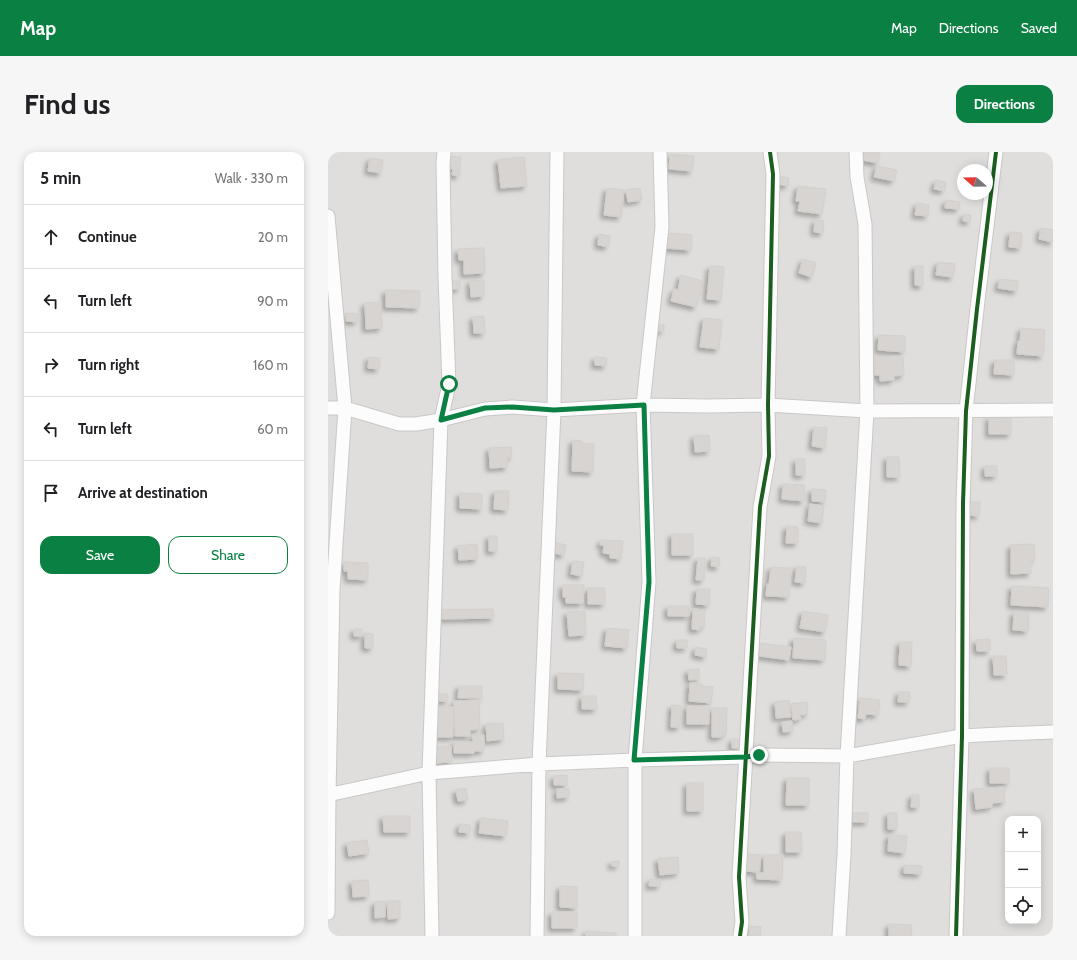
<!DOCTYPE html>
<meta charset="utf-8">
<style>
:root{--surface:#fff;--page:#f6f6f6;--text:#202124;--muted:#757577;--line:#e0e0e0;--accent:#0b8043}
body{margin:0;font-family:Cabin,sans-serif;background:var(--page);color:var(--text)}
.controls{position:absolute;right:12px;bottom:12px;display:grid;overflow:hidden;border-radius:8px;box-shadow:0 2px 10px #0003}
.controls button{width:36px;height:36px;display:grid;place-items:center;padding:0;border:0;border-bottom:1px solid var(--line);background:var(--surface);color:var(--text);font:20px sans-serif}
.compass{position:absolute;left:629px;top:12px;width:36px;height:36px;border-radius:50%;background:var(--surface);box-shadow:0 2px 10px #0003;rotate:290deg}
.stop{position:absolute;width:12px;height:12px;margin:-9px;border:3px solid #0b8043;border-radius:50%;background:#fff}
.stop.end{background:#0b8043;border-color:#fff;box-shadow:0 1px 4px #0008}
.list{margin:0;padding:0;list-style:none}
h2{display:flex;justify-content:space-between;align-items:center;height:52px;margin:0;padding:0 16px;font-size:17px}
h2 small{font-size:13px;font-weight:400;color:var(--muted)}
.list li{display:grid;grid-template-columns:26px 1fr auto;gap:12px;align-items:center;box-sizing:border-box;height:64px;padding:0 16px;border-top:1px solid var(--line)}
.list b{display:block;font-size:15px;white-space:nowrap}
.list em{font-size:13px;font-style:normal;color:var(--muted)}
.actions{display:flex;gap:8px;padding:12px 16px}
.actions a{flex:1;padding:9px 0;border:1px solid var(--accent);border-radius:12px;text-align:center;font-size:14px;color:var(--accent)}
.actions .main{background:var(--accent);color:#fff}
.icon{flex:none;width:22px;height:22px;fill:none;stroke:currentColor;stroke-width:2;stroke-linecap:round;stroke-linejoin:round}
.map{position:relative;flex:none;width:725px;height:784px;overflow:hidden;border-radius:12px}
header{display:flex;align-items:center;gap:24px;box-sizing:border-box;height:56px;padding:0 20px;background:var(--accent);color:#fff}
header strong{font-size:19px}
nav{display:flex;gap:22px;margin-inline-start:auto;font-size:14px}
.intro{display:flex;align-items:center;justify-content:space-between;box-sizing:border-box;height:96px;padding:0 24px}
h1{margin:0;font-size:28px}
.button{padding:10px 18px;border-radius:12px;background:var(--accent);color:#fff;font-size:14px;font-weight:700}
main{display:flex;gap:24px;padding:0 24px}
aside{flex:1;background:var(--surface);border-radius:12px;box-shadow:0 2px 10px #0003}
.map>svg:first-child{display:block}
.residential{fill:#dfdedc;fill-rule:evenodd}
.building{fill:#d7d4d2;stroke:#d3d0cc;filter:url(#shadow)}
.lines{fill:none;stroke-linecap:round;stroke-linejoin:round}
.street-casing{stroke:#c9c8c7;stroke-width:15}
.street{stroke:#fdfcfc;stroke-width:13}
.cycleway-casing{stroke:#fff;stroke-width:6}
.cycleway{stroke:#1b5e20;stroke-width:4}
.route{stroke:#0b8043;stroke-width:5}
</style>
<header>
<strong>Map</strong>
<nav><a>Map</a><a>Directions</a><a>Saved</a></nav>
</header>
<div class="intro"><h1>Find us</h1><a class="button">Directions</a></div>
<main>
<aside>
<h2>5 min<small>Walk · 330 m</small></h2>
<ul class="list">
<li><svg class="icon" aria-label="ahead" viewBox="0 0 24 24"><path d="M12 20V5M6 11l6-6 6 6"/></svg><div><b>Continue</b></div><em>20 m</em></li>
<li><svg class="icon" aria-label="left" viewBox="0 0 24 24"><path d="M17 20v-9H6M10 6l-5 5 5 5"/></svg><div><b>Turn left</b></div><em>90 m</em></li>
<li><svg class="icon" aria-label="right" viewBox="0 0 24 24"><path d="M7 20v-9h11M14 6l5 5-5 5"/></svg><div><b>Turn right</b></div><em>160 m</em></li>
<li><svg class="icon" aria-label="left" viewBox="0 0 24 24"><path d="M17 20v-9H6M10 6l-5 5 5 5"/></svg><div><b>Turn left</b></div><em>60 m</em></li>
<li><svg class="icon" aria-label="arrive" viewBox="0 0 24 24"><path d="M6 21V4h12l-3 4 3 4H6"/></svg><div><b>Arrive at destination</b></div></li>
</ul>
<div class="actions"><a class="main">Save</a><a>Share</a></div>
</aside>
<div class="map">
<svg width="725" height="784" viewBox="0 0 725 784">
<defs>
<filter id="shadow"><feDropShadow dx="-3.5" dy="3.5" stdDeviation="2" flood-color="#0004"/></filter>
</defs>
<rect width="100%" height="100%" fill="#f0eeeb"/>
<path class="residential" d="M0,0H725V784H0ZM635,18H659V42H635ZM680,667H710V769H680Z"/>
<path class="building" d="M536,0H552L550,11L534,8Z
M342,2L366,4L364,19L341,17Z
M120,4L133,5L131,24L124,23L125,17L118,16Z
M196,5L199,34L173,36L170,8Z
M42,6L55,8L53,21L40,19Z
M549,14L569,18L566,29L546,25Z
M451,24L461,26L460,34L450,32Z
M608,28L618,30L616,39L606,37Z
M470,34L498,37L494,62L470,59L472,49H468Z
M279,36L296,38L293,65L276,63Z
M312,36L314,48L300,50L298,38Z
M618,48L632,50L631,57L617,56Z
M589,51L601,53L600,64L587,63Z
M636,62L643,63L642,70L635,69Z
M487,68L496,69L495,81L486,80Z
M713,76L725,78V90L711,87Z
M682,80L694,81L693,96L681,95Z
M337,81L364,83L363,98L336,96Z
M271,82L282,84L280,95L270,93Z
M156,96L157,121L136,122V108H131L130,97Z
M475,107L488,111L484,125L471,121Z
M610,110L627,112L625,125L608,123Z
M382,114L396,115L393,148L379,147Z
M587,114H595V134L587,133Z
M353,123L375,129L368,155L343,149L346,137L350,138Z
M672,127L690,129L689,139L670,136Z
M156,128V144L143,145L142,129Z
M119,129H132V137H119Z
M58,138L92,139L91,156L58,155Z
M53,150L54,176L38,177L37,151Z
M18,161L30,162L29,170L18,169Z
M156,164L157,181H146L145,165Z
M376,166L394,168L391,197L372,195Z
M328,173H336V179H328Z
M693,176L717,178L715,204L689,202L690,189H692Z
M551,183L577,184V200L550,198Z
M575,204L576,223L566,224V228L552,229V223H546V205Z
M41,205L52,206L51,217L40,216Z
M267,205L279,206L278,214L267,213Z
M667,208H686V223L666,222Z
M661,265H683V282H661Z
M486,275L499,276L497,296L484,294Z
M381,283L382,299L367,300L366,284Z
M245,288L254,289L253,291L266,292L265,320L244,319Z
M183,295L184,305H179L180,315L162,316L161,296Z
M559,305H571L572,325H559Z
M468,307H477V323H468Z
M657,314H669V324H657Z
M455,332L477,333L476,349L454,347Z
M484,337L498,338L497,350L484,349Z
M167,339H181L180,358L166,357Z
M132,341L154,342V357L132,356Z
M640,350H652L651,364L639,363Z
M482,352L496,354L494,371L480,369Z
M459,374L470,375V391H458Z
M344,382H365V403H344Z
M161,384H169V399H161Z
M273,388L295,389L293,407L282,406V402L275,401L276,393H272Z
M224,390L238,393L236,403L225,401Z
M149,392L150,407L131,408L130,394Z
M706,392L707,407H703V421L683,422V393Z
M384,405L392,406L391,415L383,414Z
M370,406H377L376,428H368Z
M245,409L256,410L254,424L243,422Z
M16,410L40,411V428L20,427V419H16Z
M469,414L478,415L477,431L467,430Z
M443,415L463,416L461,445L438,444L439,432H441Z
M235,433H256L255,451H238V445H235Z
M684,434L721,436L720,455L683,453Z
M260,436H277V452H260Z
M369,437H382L381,453L368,452Z
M340,454H361V464H340Z
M165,457L166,466L114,467V458Z
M365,457L377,458L376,475H372V478L364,477Z
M257,459L258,483L241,484L239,460Z
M475,459L500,463L497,480L472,476Z
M686,460L701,461L700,479L685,478Z
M279,476L301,478L299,496L277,494Z
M26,477H34V484H26Z
M37,481L45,482V496H37Z
M466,486L498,488L497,508L465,506Z
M662,487V499H649L648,488Z
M349,488H359V496H349Z
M572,490H584L583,514L571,513Z
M432,491L463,495L461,508L431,504Z
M368,495L379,497L378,505L367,503Z
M665,504H678L679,523H666Z
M371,517V527L361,528L360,518Z
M230,521L256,522L255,538L230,537Z
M362,531L374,532V534L385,535L383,551L361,549Z
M131,534H154V546H130Z
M571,540H582L581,550H570Z
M108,542H120V549H108Z
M254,544H268L269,557H254Z
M532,546L552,548L550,563L538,562L537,567L530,566Z
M151,548L152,577L142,578V584H127L126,549Z
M461,548L463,565L448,566L447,550Z
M479,550L480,562L472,563L473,567L465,568L463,552Z
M344,553L353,554L352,575H343Z
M359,554H381V572H359Z
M106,555H126L125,585H105Z
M384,556H399L398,582L394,583V585H384Z
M464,569L465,579L455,580L454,570Z
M175,571L176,587L159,589L158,572Z
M145,583H156V599H146V601H126V590H145Z
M404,587H413V596H404Z
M123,594L124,610L106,611V595Z
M662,616H681V631H662Z
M239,623V633H226V624Z
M459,626H481V653H458Z
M359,631H375V659H359Z
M676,635L677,650L664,651V655L648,657L646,637Z
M138,636L140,648L130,649L128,638Z
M229,637H241V645L229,646Z
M584,643H591V655H583Z
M525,661H540V670H525Z
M560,661H569V677H560Z
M55,664H82V680H56Z
M153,666L180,669L178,684L151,681Z
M132,672L142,673V681L131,680Z
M458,680H473L474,700H458Z
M561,683L579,684L577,701L560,699Z
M39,688L41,701L21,704L19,691Z
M417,702L433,703L431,720L415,719Z
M436,703H455L454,728L429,727V721H436Z
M350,705L351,721L332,723L330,707Z
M291,709V714H284L283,710Z
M577,713L594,714L593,722L576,721Z
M322,727L333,728L332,734H321Z
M40,728L41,744L25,745L24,729Z
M232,734L249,735V756L232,755Z
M57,749V765L47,766V750Z
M59,749H72V766L60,767Z
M224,760H249V776H224Z
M561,772L584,773L583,784H561Z
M422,774L433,775L432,784H421Z
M258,779L288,781V784H258Z"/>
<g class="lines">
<g class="street-casing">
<path id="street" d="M0,64L17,256L5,438L1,643L0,761
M0,256H17L71,272H88L113,268L157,257L184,255L226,258L315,253L380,254L440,253L539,259L725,258
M0,643L101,621L211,612L307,608L418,605L431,603L519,604L634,584L672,582L725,580
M104,784L101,621L113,268L121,232L117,125L115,12L116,0
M209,784L211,612L226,258L229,0
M307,784V608L321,430L315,253L334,75L332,0
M412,784L414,770L411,725L432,355L441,304L440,253L445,22L442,0
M511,784L516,703L519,604L539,259L537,72L529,25L528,0
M628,784L634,584L635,352L638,259L649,157L668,0"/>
</g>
<use href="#street" class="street"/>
<g class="cycleway-casing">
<path id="cycleway" d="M412,784L414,770L411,725L432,355L441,304L440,253L445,22L442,0
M628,784L634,584L635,352L638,259L649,157L668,0"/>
</g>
<use href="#cycleway" class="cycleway"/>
</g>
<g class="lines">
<path class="route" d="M121,232L113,268L157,256L184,255L226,258L316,253L321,430L306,608L418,605L431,603"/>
</g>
</svg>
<div class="controls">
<button>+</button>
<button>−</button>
<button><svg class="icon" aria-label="locate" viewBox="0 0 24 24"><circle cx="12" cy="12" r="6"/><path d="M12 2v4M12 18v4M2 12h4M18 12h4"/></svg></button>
</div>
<svg class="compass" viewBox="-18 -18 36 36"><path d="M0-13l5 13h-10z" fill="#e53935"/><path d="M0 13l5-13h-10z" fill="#757577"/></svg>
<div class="stop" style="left:121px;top:232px"></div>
<div class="stop end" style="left:431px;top:603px"></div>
</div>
</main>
